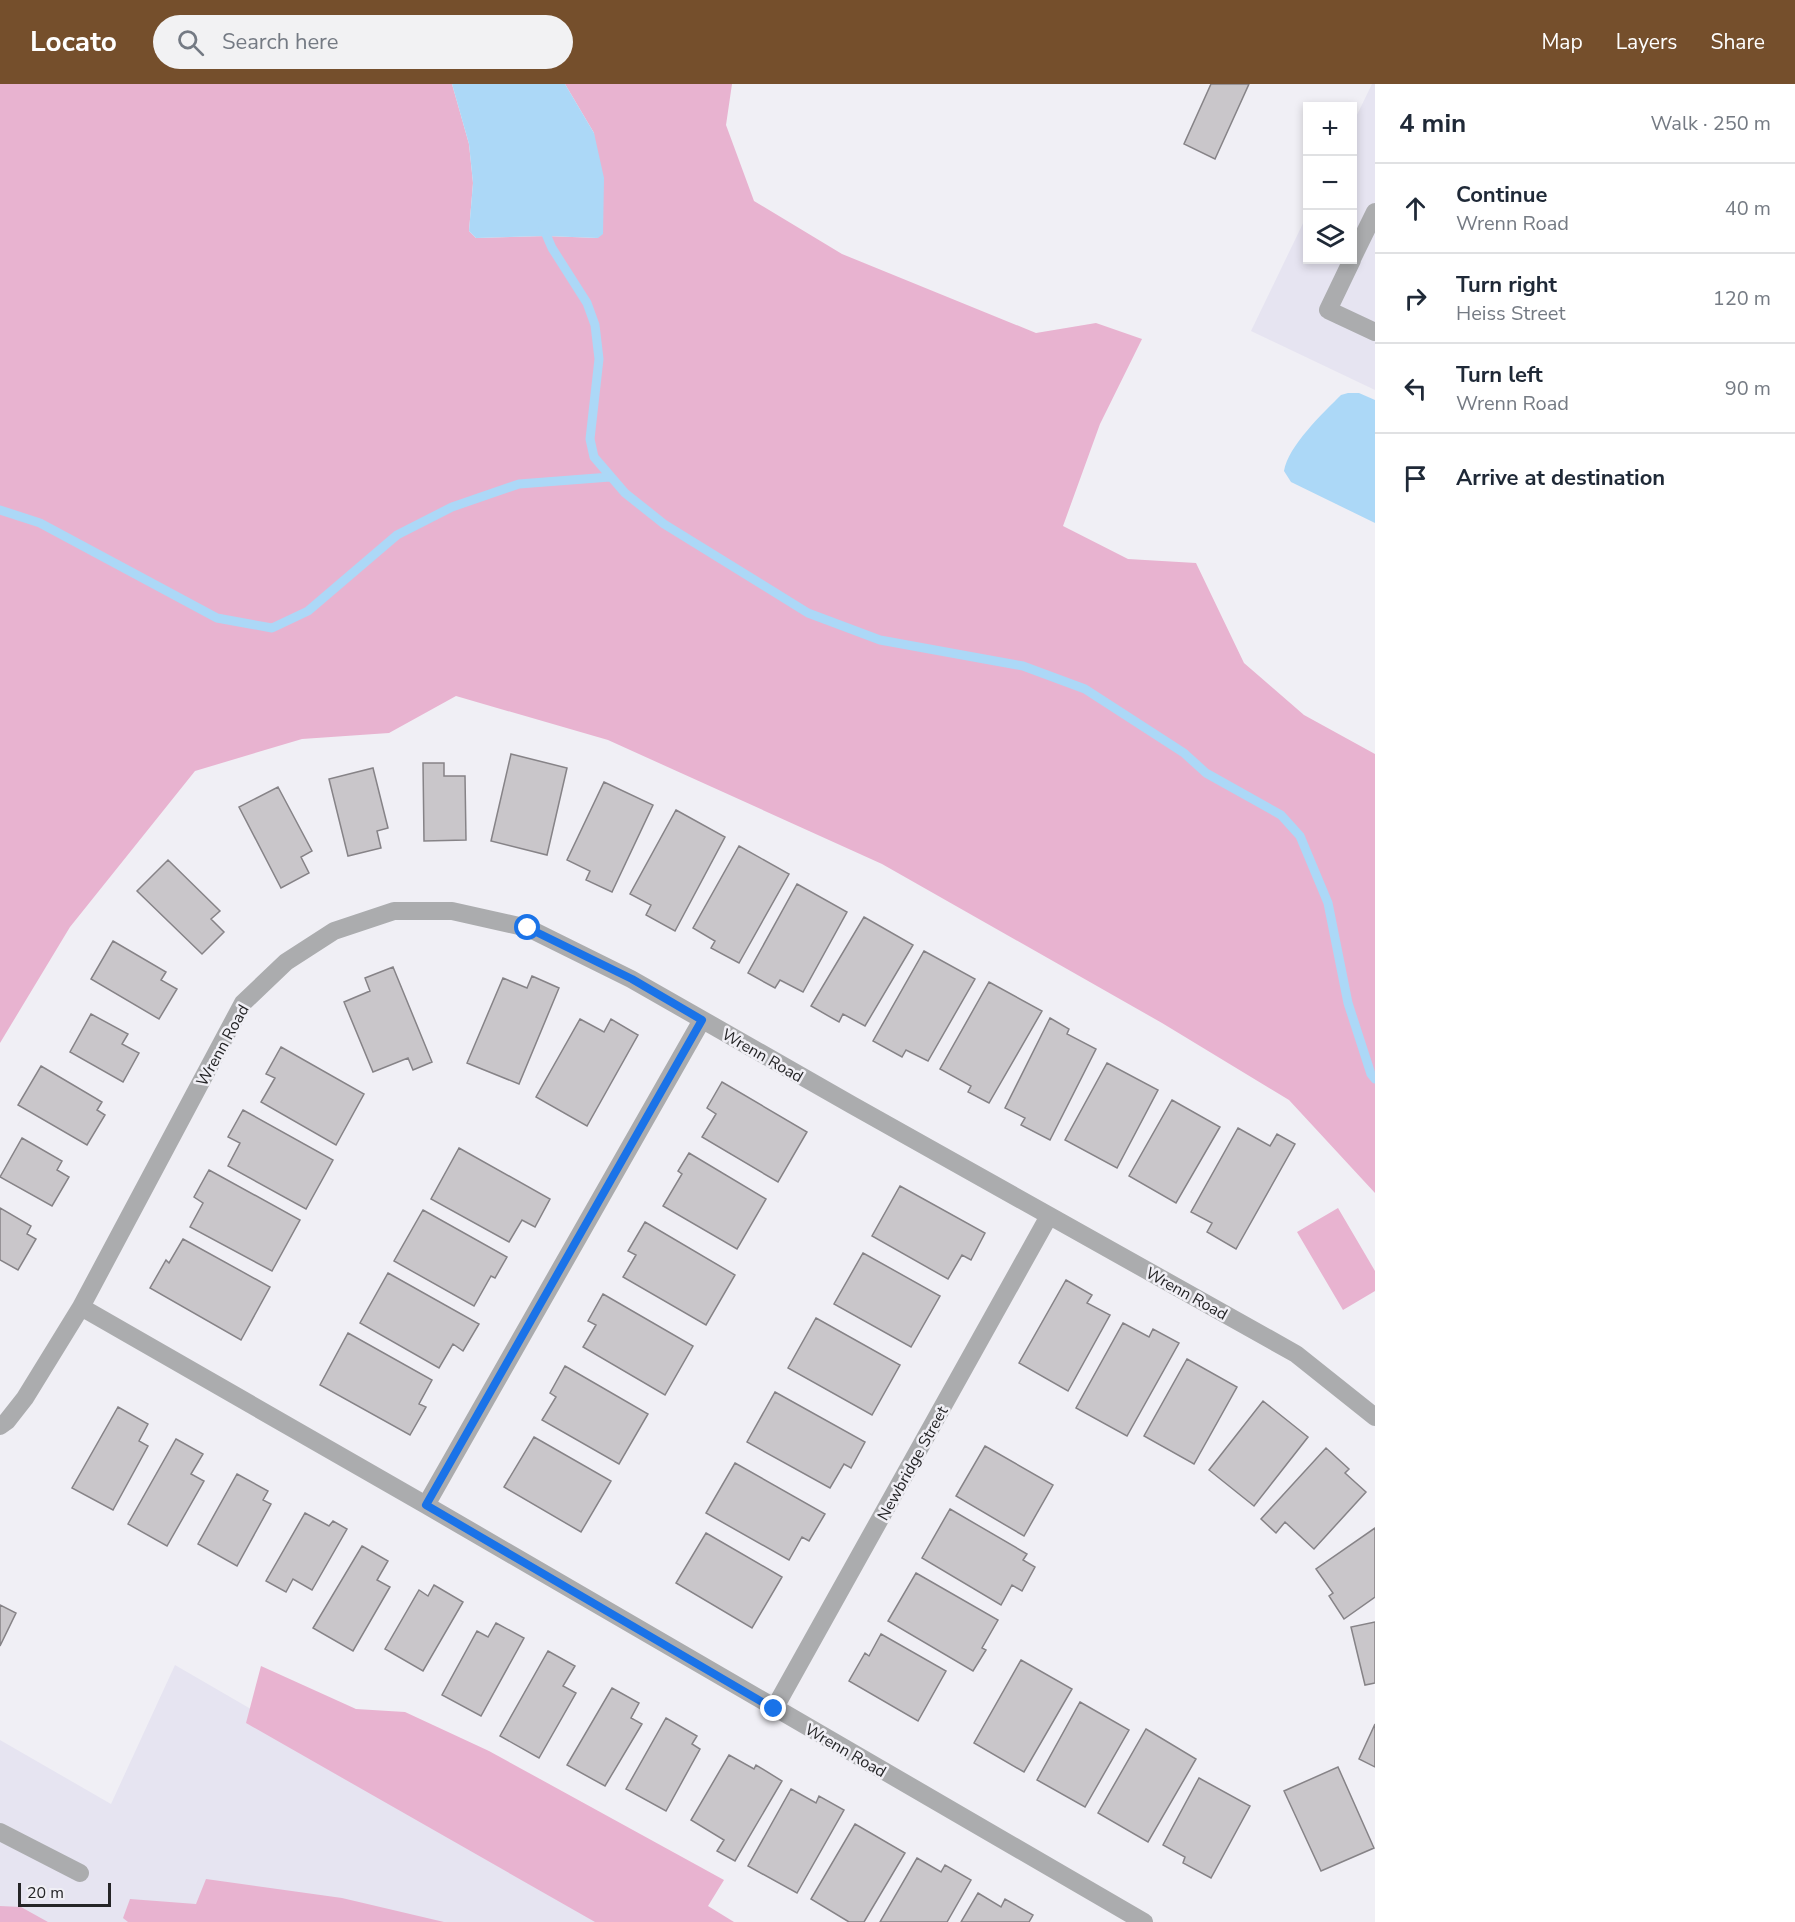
<!DOCTYPE html>
<meta charset="utf-8">
<style>
:root{--surface:#fff;--page:#f2f2f3;--text:#1f2937;--muted:#747a83;--line:#e0e1e3;--accent:#754f2c}
body{margin:0;font-family:"Nunito Sans",sans-serif;background:var(--page);color:var(--text)}
.controls{position:absolute;right:18px;top:18px;display:grid;overflow:hidden;border-radius:0px;box-shadow:0 3px 9px #0003}
.controls button{width:54px;height:54px;display:grid;place-items:center;padding:0;border:0;border-bottom:2px solid var(--line);background:var(--surface);color:var(--text);font:30px sans-serif}
.scale{position:absolute;left:18px;bottom:15px;width:93px;box-sizing:border-box;padding-left:6px;border:3px solid #252527;border-top:0;font-size:16px;line-height:21px;white-space:nowrap;color:#252527;-webkit-text-stroke:4px #f0eff5;paint-order:stroke}
.stop{position:absolute;width:18px;height:18px;margin:-14px;border:4px solid #1a73e8;border-radius:50%;background:#fff}
.stop.end{background:#1a73e8;border-color:#fff;box-shadow:0 2px 6px #0008}
.list{margin:0;padding:0;list-style:none}
h2{display:flex;justify-content:space-between;align-items:center;height:78px;margin:0;padding:0 24px;font-size:26px}
h2 small{font-size:20px;font-weight:400;color:var(--muted)}
.list li{display:grid;grid-template-columns:39px 1fr auto;gap:18px;align-items:center;box-sizing:border-box;height:90px;padding:0 24px;border-top:2px solid var(--line)}
.list b{display:block;font-size:22px;white-space:nowrap}
.list p{margin:0;font-size:20px;white-space:nowrap;color:var(--muted)}
.list em{font-size:20px;font-style:normal;color:var(--muted)}
.icon{flex:none;width:33px;height:33px;fill:none;stroke:currentColor;stroke-width:2;stroke-linecap:round;stroke-linejoin:round}
.map{position:relative;flex:none;width:1375px;height:1838px;overflow:hidden}
header{display:flex;align-items:center;gap:36px;box-sizing:border-box;height:84px;padding:0 30px;background:var(--accent);color:#fff}
header strong{font-size:28px}
nav{display:flex;gap:33px;margin-inline-start:auto;font-size:21px}
.search{width:420px;height:54px;background:var(--page);display:flex;align-items:center;gap:15px;box-sizing:border-box;padding:0 21px;border-radius:33px;color:var(--muted);font-size:22px}
main{display:flex}
aside{flex:1;background:var(--surface)}
.map>svg:first-child{display:block}
.built{fill:#e6e4f1}
.green{fill:#e8b3d0}
.water{fill:#acd8f7}
.lines{fill:none;stroke-linecap:round;stroke-linejoin:round}
.stream{stroke:#acd8f7;stroke-width:9}
.building{fill:#c9c6ca;stroke:#868387;stroke-width:1.5}
.lane{stroke:#abacae;stroke-width:18}
.street{stroke:#abacae;stroke-width:18}
.route{stroke:#1a73e8;stroke-width:8}
.labels{text-anchor:middle;stroke-width:5;stroke-linejoin:round;paint-order:stroke}
.street-label{font-size:16px;fill:#252527;stroke:#f0eff5}
</style>
<header>
<strong>Locato</strong>
<div class="search"><svg class="icon" aria-label="search" viewBox="0 0 24 24"><circle cx="10" cy="10" r="6"/><path d="M15 15l6 6"/></svg>Search here</div>
<nav><a>Map</a><a>Layers</a><a>Share</a></nav>
</header>
<main>
<div class="map">
<svg width="1375" height="1838" viewBox="0 0 1375 1838">
<rect width="100%" height="100%" fill="#f0eff5"/>
<path class="built" d="M1372,0H1375V306L1251,247L1307,131L1308,176H1352L1353,39Z
M175,1581L617,1838H15L0,1829V1656L111,1720Z"/>
<path class="green" d="M0,0H452L469,60L473,99L469,147L476,154L546,152L598,154L594,49L565,0H732L726,41L754,117L842,170L1036,249L1096,239L1142,255L1100,340L1063,442L1128,475L1196,479L1244,579L1304,631L1375,670V1109L1289,1016L1162,939L882,780L608,656L456,612L389,649L302,655L195,687L70,843L0,959Z
M1338,1124L1375,1187V1207L1343,1226L1297,1148Z
M261,1582L356,1625L405,1628L489,1667L724,1796L708,1822L734,1838H595L246,1639Z
M206,1795L342,1814L444,1838H128L123,1834L130,1815L196,1820Z
M0,1822L21,1823L48,1838H0Z"/>
<path class="water" d="M452,0H565L594,49L604,94L603,150L598,154L546,152L476,154L469,147L473,99L469,60Z
M1348,309H1359L1375,316V439L1291,398L1284,387C1288,362 1323,329 1341,311Z"/>
<g class="lines">
<path class="stream" d="M542,141L552,164L587,219L595,241L599,275L590,355L594,373L625,409L664,440L808,529L880,556L1023,582L1085,605L1184,669L1206,689L1281,731L1300,752L1328,819L1348,919L1371,990L1375,995
M0,426L40,439L217,534L272,544L308,527L397,451L452,423L519,400L610,393"/>
</g>
<path class="building" d="M1211,0H1249L1215,75L1184,60Z
M511,670L567,684L547,771L491,757Z
M423,679H444V692H465L466,756L424,757Z
M373,684L388,744L377,747L381,764L348,772L329,695Z
M604,698L653,721L612,808L586,796L590,787L567,776Z
M278,703L312,767L301,773L309,789L281,804L239,723Z
M676,726L725,753L675,847L646,831L651,821L630,810Z
M739,762L789,790L739,879L711,864L715,857L693,844Z
M168,776L220,827L211,835L224,848L202,870L137,807Z
M797,800L847,828L803,908L780,896L775,904L748,889Z
M864,833L913,861L865,942L843,930L839,938L811,922Z
M113,857L166,888L161,896L177,905L159,935L91,895Z
M924,867L975,895L928,977L906,966L902,973L873,957Z
M393,883L432,978L413,986L408,974L373,988L344,918L370,907L365,894Z
M532,892L559,904L519,1000L467,979L503,894L527,904Z
M989,898L1042,927L989,1019L968,1008L971,1002L940,985Z
M91,930L128,950L122,960L139,969L123,998L70,968Z
M1050,934L1069,945L1067,950L1096,965L1050,1056L1021,1041L1025,1034L1005,1024Z
M580,935L604,948L611,935L638,951L587,1042L536,1013Z
M281,963L364,1010L336,1061L261,1018L275,994L266,990Z
M1107,979L1158,1006L1117,1084L1065,1056Z
M41,982L102,1018L97,1026L105,1031L87,1061L18,1021Z
M722,998L807,1048L778,1098L702,1053L716,1030L707,1024Z
M1172,1016L1220,1043L1176,1119L1129,1092Z
M243,1026L333,1076L306,1125L228,1082L240,1059L228,1053Z
M1238,1044L1270,1062L1277,1050L1295,1060L1236,1165L1207,1148L1212,1139L1191,1128Z
M22,1054L62,1077L57,1086L69,1093L52,1122L0,1093Z
M459,1064L550,1115L535,1143L522,1136L509,1158L431,1115Z
M689,1069L766,1115L737,1165L663,1122L682,1090L678,1087Z
M209,1086L300,1136L272,1187L190,1143L203,1119L194,1113Z
M900,1102L985,1149L971,1176L962,1171L948,1195L872,1152Z
M0,1124L31,1142L27,1150L36,1155L18,1186L0,1176Z
M423,1126L507,1173L495,1194L491,1192L474,1222L394,1177Z
M645,1138L735,1191L706,1241L623,1193L636,1171L628,1167Z
M183,1155L270,1203L241,1256L150,1204L166,1176L169,1179Z
M863,1169L940,1212L911,1263L834,1220Z
M388,1189L479,1240L463,1267L453,1260L439,1284L360,1239Z
M1066,1196L1092,1211L1087,1219L1110,1231L1068,1307L1019,1279Z
M603,1210L693,1262L665,1311L583,1263L596,1241L588,1237Z
M816,1234L900,1281L872,1331L788,1284Z
M1123,1239L1149,1253L1153,1245L1179,1259L1127,1352L1076,1324Z
M348,1249L432,1296L419,1320L426,1323L410,1351L320,1301Z
M1187,1275L1237,1303L1194,1380L1144,1352Z
M565,1282L648,1330L619,1380L542,1336L556,1313L550,1309Z
M775,1308L865,1358L851,1384L844,1380L830,1404L747,1358Z
M1263,1317L1308,1353L1254,1422L1209,1386Z
M118,1323L148,1340L139,1357L148,1362L113,1426L72,1404Z
M534,1353L611,1397L581,1448L504,1403Z
M176,1355L203,1370L191,1390L204,1397L167,1462L128,1440Z
M985,1362L1053,1401L1024,1452L956,1412Z
M1326,1364L1349,1385L1345,1389L1366,1408L1314,1465L1285,1438L1276,1449L1261,1435Z
M735,1379L825,1430L809,1457L802,1453L789,1476L706,1429Z
M237,1390L268,1407L263,1416L271,1420L237,1482L198,1460Z
M950,1425L1027,1470L1023,1476L1035,1483L1022,1507L1012,1501L1001,1521L922,1474Z
M305,1429L329,1442L333,1437L347,1445L312,1506L293,1495L286,1508L266,1497Z
M1375,1444V1513L1344,1535L1329,1512L1333,1509L1316,1485Z
M706,1449L782,1493L752,1544L676,1499Z
M362,1462L388,1477L377,1496L390,1503L353,1567L313,1544Z
M916,1489L998,1536L982,1564L986,1566L973,1587L888,1537Z
M434,1501L463,1518L423,1587L385,1565L419,1506L428,1512Z
M0,1521L16,1529L0,1562Z
M1375,1538V1599L1365,1601L1351,1543Z
M496,1539L524,1554L481,1632L442,1611L477,1547L488,1553Z
M881,1550L946,1587L918,1637L849,1597L865,1569L869,1572Z
M548,1567L575,1582L563,1602L576,1609L539,1674L500,1652Z
M1021,1576L1072,1605L1024,1688L974,1659Z
M612,1604L639,1619L631,1634L642,1640L605,1702L567,1681Z
M1080,1618L1129,1646L1085,1723L1037,1696Z
M666,1634L697,1652L692,1660L700,1665L666,1727L626,1705Z
M1375,1640V1683L1359,1675Z
M1146,1645L1196,1675L1148,1758L1098,1729Z
M729,1671L754,1685L756,1681L782,1697L735,1777L717,1767L724,1756L691,1736Z
M1338,1683L1374,1764L1321,1787L1284,1707Z
M1199,1694L1250,1722L1211,1794L1183,1779L1185,1773L1163,1761Z
M791,1705L816,1719L819,1712L844,1726L797,1809L748,1782Z
M855,1740L905,1769L864,1838H849L811,1815Z
M917,1774L941,1788L945,1781L971,1796L947,1838H880Z
M978,1809L1001,1823L1005,1815L1033,1831L1029,1838H961Z"/>
<g class="lines">
<path class="lane" d="M1352,175L1375,128
M1352,176L1328,226L1375,248
M0,1748L80,1789"/>
<path class="street" d="M81,1223L426,1421L1144,1838
M0,1342L7,1337L25,1314L81,1223L243,919L286,878L334,847L394,827H452L528,844L631,895L852,1021L1296,1270L1375,1333
M426,1421L702,936
M774,1625L1049,1132"/>
</g>
<g class="lines">
<path class="route" d="M528,844L632,895L702,936L426,1421L774,1625"/>
</g>
<g class="labels">
<g class="street-label">
<text transform="translate(222 961) rotate(-61)" y="6">Wrenn Road</text>
<text transform="translate(763 971) rotate(30)" y="6">Wrenn Road</text>
<text transform="translate(1187 1209) rotate(29)" y="6">Wrenn Road</text>
<text transform="translate(912 1379) rotate(-61)" y="6">Newbridge Street</text>
<text transform="translate(846 1666) rotate(30)" y="6">Wrenn Road</text>
</g>
</g>
</svg>
<div class="controls">
<button>+</button>
<button>−</button>
<button><svg class="icon" aria-label="layers" viewBox="0 0 24 24"><path d="M12 4l9 5-9 5-9-5zM3 14l9 5 9-5"/></svg></button>
</div>
<div class="scale">20 m</div>
<div class="stop" style="left:528px;top:844px"></div>
<div class="stop end" style="left:774px;top:1625px"></div>
</div>
<aside>
<h2>4 min<small>Walk · 250 m</small></h2>
<ul class="list">
<li><svg class="icon" aria-label="ahead" viewBox="0 0 24 24"><path d="M12 20V5M6 11l6-6 6 6"/></svg><div><b>Continue</b><p>Wrenn Road</p></div><em>40 m</em></li>
<li><svg class="icon" aria-label="right" viewBox="0 0 24 24"><path d="M7 20v-9h11M14 6l5 5-5 5"/></svg><div><b>Turn right</b><p>Heiss Street</p></div><em>120 m</em></li>
<li><svg class="icon" aria-label="left" viewBox="0 0 24 24"><path d="M17 20v-9H6M10 6l-5 5 5 5"/></svg><div><b>Turn left</b><p>Wrenn Road</p></div><em>90 m</em></li>
<li><svg class="icon" aria-label="arrive" viewBox="0 0 24 24"><path d="M6 21V4h12l-3 4 3 4H6"/></svg><div><b>Arrive at destination</b></div></li>
</ul>
</aside>
</main>
